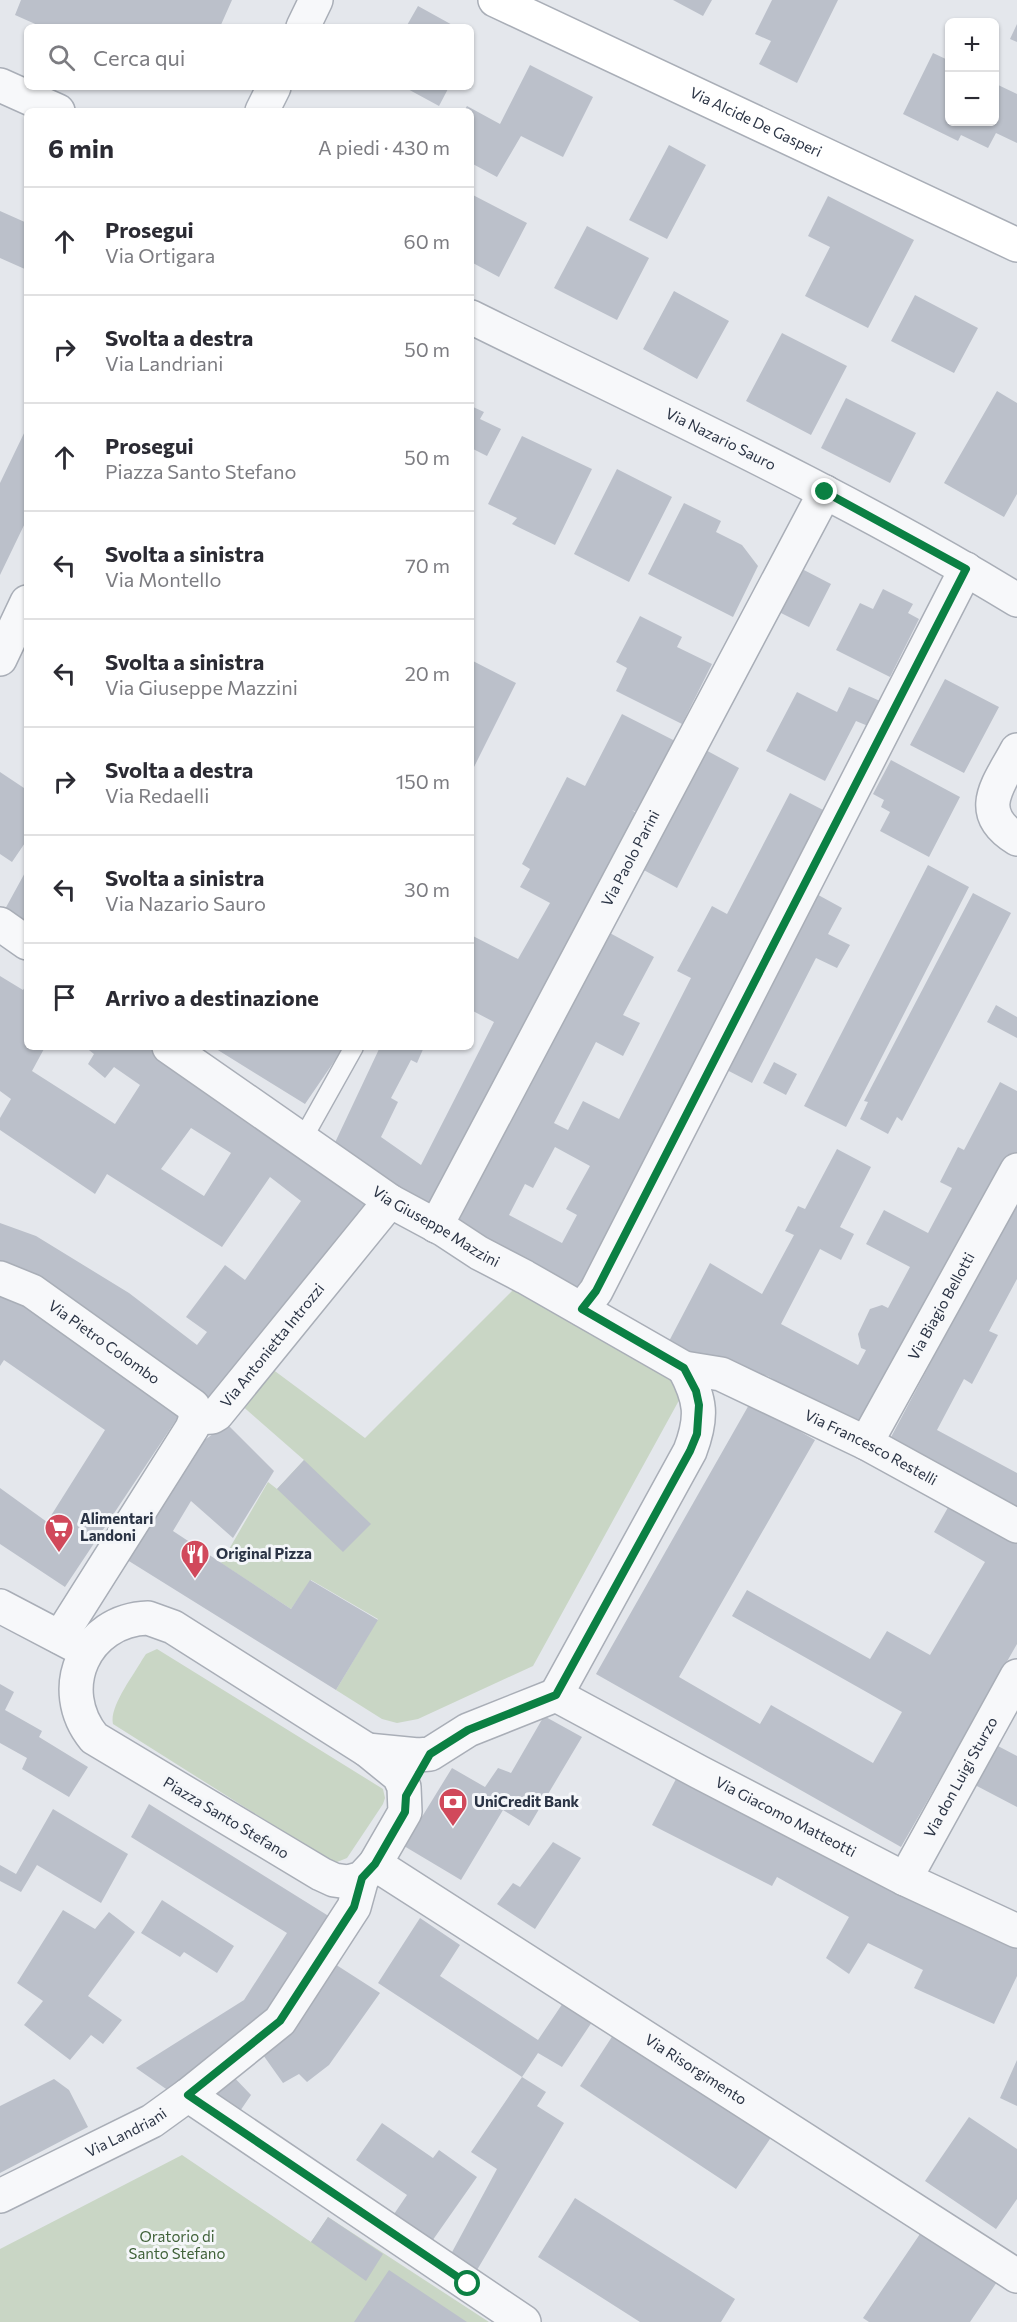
<!DOCTYPE html>
<html lang="it">
<meta charset="utf-8">
<style>
:root{--surface:#fff;--page:#f7f7f7;--text:#2b2b33;--muted:#7c7c81;--line:#e1e1e2}
body{margin:0;font-family:Commissioner,sans-serif;background:var(--page);color:var(--text)}
.controls{position:absolute;right:18px;top:18px;display:grid;overflow:hidden;border-radius:9px;box-shadow:0 2px 4px #0004}
.controls button{width:54px;height:54px;display:grid;place-items:center;padding:0;border:0;border-bottom:2px solid var(--line);background:var(--surface);color:var(--text);font:30px sans-serif}
.stop{position:absolute;width:18px;height:18px;margin:-14px;border:4px solid #0b8043;border-radius:50%;background:#fff}
.stop.end{background:#0b8043;border-color:#fff;box-shadow:0 2px 6px #0008}
.list{margin:0;padding:0;list-style:none}
h2{display:flex;justify-content:space-between;align-items:center;height:78px;margin:0;padding:0 24px;font-size:26px}
h2 small{font-size:20px;font-weight:400;color:var(--muted)}
.list li{display:grid;grid-template-columns:39px 1fr auto;gap:18px;align-items:center;box-sizing:border-box;height:108px;padding:0 24px;border-top:2px solid var(--line)}
.list b{display:block;font-size:22px;white-space:nowrap}
.list p{margin:0;font-size:20px;white-space:nowrap;color:var(--muted)}
.list em{font-size:20px;font-style:normal;color:var(--muted)}
.icon{flex:none;width:33px;height:33px;fill:none;stroke:currentColor;stroke-width:2;stroke-linecap:round;stroke-linejoin:round}
.map{position:relative;flex:none;width:1017px;height:2322px;overflow:hidden}
.search{position:absolute;background:var(--surface);box-shadow:0 2px 4px #0004;left:24px;top:24px;width:450px;height:66px;display:flex;align-items:center;gap:15px;box-sizing:border-box;padding:0 21px;border-radius:9px;color:var(--muted);font-size:22px}
.panel{position:absolute;background:var(--surface);box-shadow:0 2px 4px #0004;left:24px;top:108px;width:450px;height:942px;border-radius:9px}
.map>svg:first-child{display:block}
.green{fill:#c9d6c5}
.building{fill:#bbc0ca;fill-rule:evenodd}
.lines{fill:none;stroke-linecap:round;stroke-linejoin:round}
.lane-casing{stroke:#a9aeb7;stroke-width:21}
.street-casing{stroke:#a9aeb7;stroke-width:36}
.secondary-casing{stroke:#a9aeb7;stroke-width:36}
.lane{stroke:#f7f8fa;stroke-width:18}
.street{stroke:#f7f8fa;stroke-width:33}
.secondary{stroke:#fff;stroke-width:33}
.route{stroke:#0b8043;stroke-width:8}
.labels{text-anchor:middle;stroke-width:6;stroke-linejoin:round;paint-order:stroke}
.street-label{font-size:15px;fill:#2b3445;stroke:#f4f6f9}
.poi-label{font-size:15px;font-weight:bold;fill:#2b3445;stroke:#f4f6f9;text-anchor:start}
.park-label{font-size:15px;fill:#3f6138;stroke:#f4f6f9}
</style>
<div class="map">
<svg width="1017" height="2322" viewBox="0 0 1017 2322">
<rect width="100%" height="100%" fill="#e4e7ec"/>
<path class="green" d="M513,1290L688,1384L533,1666L418,1719L397,1723L382,1719L336,1690L378,1619L311,1580L291,1609L221,1563L268,1482L277,1489L304,1460L231,1396L260,1360L365,1438Z
M157,1649L383,1789L385,1798L383,1804L347,1858L337,1862L330,1861L113,1724C109,1707 133,1676 142,1660L146,1654Z
M182,2155L311,2242L328,2217L489,2322H0V2249Z"/>
<path class="building" d="M21,0H232L220,27H42L15,15Z
M673,0H712L703,16Z
M772,0H838L797,83L759,64L771,41L755,34Z
M418,6L456,27H406Z
M1017,24V42L1010,39Z
M933,53L950,61V122H994V83L1017,94V143L996,133L988,148L961,135L958,141L903,114Z
M530,65L593,97L563,157L521,136L497,177L471,163V111H464L467,106L500,124Z
M404,87H449L439,106Z
M669,145L706,165L667,239L629,220Z
M471,194L527,223L499,277L471,262Z
M828,196L914,240L868,328L805,296L830,247L808,236Z
M0,211L27,223V270L0,258Z
M587,226L649,258L617,320L554,288Z
M674,291L729,321L697,379L643,349Z
M915,295L978,328L954,373L891,341Z
M782,333L847,366L811,435L746,401Z
M997,391L1017,403V494L1004,517L944,483Z
M846,398L916,433L890,483L821,448Z
M471,406L484,412L480,419L501,429L487,456L471,448Z
M27,427V519L0,575V483Z
M522,436L592,469L555,545L512,524L517,518L488,504Z
M617,469L672,497L629,582L574,554Z
M684,503L721,521L716,532L742,545L758,566L733,617L648,574Z
M802,569L831,584L809,627L779,612Z
M883,589L913,604L908,613L919,619L890,677L836,650L860,603L873,609Z
M640,616L682,637L677,647L712,664L682,724L616,691L627,668L616,662Z
M471,660L516,683L471,773Z
M945,679L999,707L964,773L910,745Z
M849,687L880,701L868,726L856,721L825,781L766,751L797,692L837,712Z
M622,714L683,745L647,817L632,810L636,813L591,900L436,1218L331,1151L380,1047H424L417,1063L411,1060L391,1098L398,1102L381,1137L421,1165L494,1022L471,1010V935L518,959L550,903L520,887L530,869L522,864L567,777L585,786Z
M702,748L739,768L677,888L640,868Z
M891,760L960,797L929,857L880,831L890,812L881,807L884,800L873,794Z
M0,772L27,790V840L12,862L0,854Z
M790,793L829,813L576,1299L452,1234L608,932L654,957L623,1015L640,1023L623,1056L596,1042L554,1123L568,1130L583,1101L619,1119L691,978L677,971L712,906L727,914ZM555,1147L590,1166L566,1209L577,1215L562,1243L509,1215L525,1184L533,1188Z
M928,865L969,887L846,1127L804,1106Z
M27,869V928L4,911Z
M811,891L842,908L828,934L850,945L837,968L816,958L752,1083L723,1068Z
M973,893L1011,913L902,1121L897,1117L888,1134L860,1119L868,1102L864,1101Z
M0,976L23,990L27,984V1047H45L32,1071L115,1124L140,1085L114,1067L105,1078L88,1064L94,1054L85,1047H150L291,1147L371,1197L212,1410L0,1270V1223L36,1236L129,1293L197,1345L207,1332L186,1317L225,1265L245,1280L301,1201L270,1177L222,1247L107,1174L95,1194L0,1130V1118L11,1099L0,1091ZM191,1128L231,1153L204,1196L161,1169Z
M996,1005L1017,1017V1038L987,1022Z
M213,1047H344L305,1104Z
M774,1062L797,1074L786,1095L763,1083Z
M1000,1082L1017,1091V1152L872,1418L851,1427L768,1376L724,1367L667,1345L710,1263L762,1294L794,1235L785,1231L798,1206L805,1209L837,1149L871,1167L840,1227L854,1234L841,1260L820,1249L781,1324L858,1365L866,1350L861,1348L858,1334L870,1309L882,1305L888,1308L910,1267L866,1244L884,1210L928,1233L952,1188L940,1182L958,1147L964,1150Z
M1017,1200V1279L989,1331L998,1335L972,1384L964,1379L937,1430L1017,1473V1510L889,1441Z
M0,1288L184,1408L65,1587L0,1544V1488L47,1522L105,1430L4,1360L0,1366Z
M750,1403L815,1440L679,1677L760,1724L771,1705L873,1763L902,1712L732,1616L747,1590L870,1659L887,1631L930,1655L985,1562L934,1532L954,1497L1017,1533V1644L901,1847L596,1674Z
M227,1424L274,1471L233,1538L191,1501L173,1531L291,1609L310,1580L378,1620L336,1690L116,1553L197,1432L206,1439Z
M304,1460L371,1524L343,1552L277,1489Z
M0,1684L14,1692L5,1710L42,1731L39,1737L88,1767L69,1797L22,1769L27,1758L0,1743Z
M544,1716L582,1737L529,1826L503,1810L461,1880L404,1846L452,1768L485,1787L498,1768L511,1773Z
M996,1745L1017,1756V1807L975,1785Z
M676,1779L796,1840L1017,1946V1976L994,2024L914,1988L923,1970L868,1943L849,1974L826,1958L849,1917L777,1877L772,1886L652,1825Z
M149,1804L335,1920L273,2018L169,2091L136,2068L244,2000L287,1933L131,1837Z
M53,1809L128,1854L101,1903L37,1865L21,1892L0,1881V1865L16,1874Z
M553,1842L581,1858L535,1929L497,1904L513,1883L520,1887Z
M162,1900L234,1946L217,1973L184,1952L180,1957L141,1933Z
M63,1910L95,1929L109,1912L135,1932L88,1996L122,2020L103,2044L91,2035L70,2060L24,2025L43,2001L17,1983Z
M420,1918L460,1945L440,1976L538,2040L563,2003L592,2022L562,2067L538,2053L522,2077L378,1983Z
M327,1959L380,1993L329,2065L307,2082L299,2074L283,2083L261,2052L290,2035L281,2027Z
M617,2029L774,2133L736,2189L580,2086Z
M1017,2060V2106L1000,2098Z
M229,2072L251,2095L238,2114L218,2096L217,2086Z
M522,2077L546,2092L537,2106L564,2123L477,2270L451,2254L497,2169L471,2152Z
M54,2079L69,2090L88,2127L0,2173V2106Z
M969,2117L1017,2149V2199L996,2229L925,2181Z
M382,2123L433,2158L439,2150L477,2177L430,2244L392,2217L407,2195L356,2160Z
M575,2198L735,2299L721,2322H640L538,2257Z
M328,2217L383,2254L366,2281L311,2242Z
M922,2231L997,2282L970,2322H869L863,2318Z
M389,2270L467,2322H354Z"/>
<g class="lines">
<g class="lane-casing">
<path id="lane" d="M302,1140L354,1047"/>
</g>
<g class="street-casing">
<g id="street">
<path d="M303,27L316,0"/>
<path d="M0,85L58,111"/>
<path d="M262,111L274,87"/>
<path id="s1" d="M471,317C655,408 842,493 1017,600"/>
<path d="M0,659L27,602"/>
<path d="M1017,750C999,784 973,812 1017,839"/>
<path d="M0,924L27,943"/>
<path id="s2" d="M169,1047L390,1201L444,1230L479,1253L525,1277L684,1368L721,1374L866,1443L1017,1526"/>
<path id="s3" d="M436,1226L825,492"/>
<path id="s4" d="M0,1278L32,1291L193,1406L196,1418"/>
<path d="M582,1309L596,1291L966,569"/>
<path id="s5" d="M196,1418L212,1417L217,1414L390,1201"/>
<path id="s6" d="M866,1443L1017,1170"/>
<path d="M0,1606L80,1648"/>
<path d="M148,1618L173,1627L367,1750L399,1776L404,1787L405,1812L375,1864L362,1878L348,1882L334,1880L321,1874L94,1738C54,1689 85,1620 148,1618Z"/>
<path d="M60,1637L192,1428L196,1418"/>
<path id="s7" d="M556,1695L699,1772L905,1879L1017,1931"/>
<path d="M556,1695L690,1451C703,1417 701,1400 684,1368"/>
<path d="M367,1750L418,1755L430,1754L468,1730L556,1695"/>
<path id="s8" d="M375,1864L1017,2276"/>
<path id="s9" d="M905,1879L1017,1676"/>
<path d="M188,2095L524,2322"/>
<path id="s10" d="M0,2196L152,2121L188,2095L280,2021L354,1907L362,1878"/>
</g>
</g>
<g class="secondary-casing">
<g id="secondary">
<path id="s11" d="M495,0L1017,245"/>
</g>
</g>
<use href="#lane" class="lane"/>
<use href="#street" class="street"/>
<use href="#secondary" class="secondary"/>
</g>
<g class="lines">
<path class="route" d="M468,2284L188,2095L280,2021L354,1907L362,1878L375,1864L405,1812L406,1796L430,1754L468,1730L556,1695L690,1451L697,1434L699,1405L696,1391L684,1368L582,1309L596,1291L966,569L825,492"/>
</g>
<defs>
<g id="supermarket-pin" transform="scale(1.5)"><path d="M0 17L-7.5 6A9.5 9.5 0 1 1 7.5 6Z" fill="#d1495b" stroke="#f4f6f9"/><path d="M-6-5.5h2.5l.6 2H6L4.5 2H-2.5L-4.4-4H-6ZM-1.5 3.2a1.3 1.3 0 1 0 .1 0ZM3 3.2a1.3 1.3 0 1 0 .1 0Z" fill="#fff"/></g>
<g id="restaurant-pin" transform="scale(1.5)"><path d="M0 17L-7.5 6A9.5 9.5 0 1 1 7.5 6Z" fill="#d1495b" stroke="#f4f6f9"/><path d="M-5-6h1v4h1v-4h1v4h1v-4h1v5L-1.5 .5V6h-2V.5L-5-1ZM5-6V6H3V1.5H1.5Q1.5-4 5-6Z" fill="#fff"/></g>
<g id="bank-pin" transform="scale(1.5)"><path d="M0 17L-7.5 6A9.5 9.5 0 1 1 7.5 6Z" fill="#d1495b" stroke="#f4f6f9"/><path d="M-6-4H6V4H-6ZM0-2.3a2.3 2.3 0 1 0 0 4.6a2.3 2.3 0 1 0 0-4.6Z" fill="#fff"/></g>
</defs>
<g fill-rule="evenodd">
<use href="#supermarket-pin" x="59" y="1528"/>
<use href="#restaurant-pin" x="195" y="1554"/>
<use href="#bank-pin" x="453" y="1802"/>
</g>
<g class="labels">
<g class="street-label">
<text dy="5" stroke="none"><textPath href="#s11" startOffset="288">Via Alcide De Gasperi</textPath></text>
<text dy="5" stroke="none"><textPath href="#s1" startOffset="278">Via Nazario Sauro</textPath></text>
<text dy="5" stroke="none"><textPath href="#s3" startOffset="416">Via Paolo Parini</textPath></text>
<text dy="5" stroke="none"><textPath href="#s2" startOffset="322">Via Giuseppe Mazzini</textPath></text>
<text dy="5" stroke="none"><textPath href="#s6" startOffset="156">Via Biagio Bellotti</textPath></text>
<text dy="5" stroke="none"><textPath href="#s4" startOffset="123">Via Pietro Colombo</textPath></text>
<text dy="5" stroke="none"><textPath href="#s5" startOffset="110">Via Antonietta Introzzi</textPath></text>
<text dy="5" stroke="none"><textPath href="#s2" startOffset="812">Via Francesco Restelli</textPath></text>
<text dy="5" stroke="none"><textPath href="#s9" startOffset="116">Via don Luigi Sturzo</textPath></text>
<text dy="5" stroke="none"><textPath href="#s7" startOffset="260">Via Giacomo Matteotti</textPath></text>
<text transform="translate(226 1818) rotate(31)" y="5">Piazza Santo Stefano</text>
<text dy="5" stroke="none"><textPath href="#s8" startOffset="381">Via Risorgimento</textPath></text>
<text dy="5" stroke="none"><textPath href="#s10" startOffset="141">Via Landriani</textPath></text>
</g>
<g class="poi-label">
<text x="80" y="1524">Alimentari<tspan x="80" dy="17">Landoni</tspan></text>
<text x="216" y="1559">Original Pizza</text>
<text x="474" y="1807">UniCredit Bank</text>
</g>
<g class="park-label">
<text x="177" y="2242">Oratorio di<tspan x="177" dy="17">Santo Stefano</tspan></text>
</g>
</g>
</svg>
<div class="controls">
<button>+</button>
<button>−</button>
</div>
<div class="stop" style="left:468px;top:2284px"></div>
<div class="stop end" style="left:825px;top:492px"></div>
<div class="search"><svg class="icon" aria-label="search" viewBox="0 0 24 24"><circle cx="10" cy="10" r="6"/><path d="M15 15l6 6"/></svg>Cerca qui</div>
<section class="panel">
<h2>6 min<small>A piedi · 430 m</small></h2>
<ul class="list">
<li><svg class="icon" aria-label="ahead" viewBox="0 0 24 24"><path d="M12 20V5M6 11l6-6 6 6"/></svg><div><b>Prosegui</b><p>Via Ortigara</p></div><em>60 m</em></li>
<li><svg class="icon" aria-label="right" viewBox="0 0 24 24"><path d="M7 20v-9h11M14 6l5 5-5 5"/></svg><div><b>Svolta a destra</b><p>Via Landriani</p></div><em>50 m</em></li>
<li><svg class="icon" aria-label="ahead" viewBox="0 0 24 24"><path d="M12 20V5M6 11l6-6 6 6"/></svg><div><b>Prosegui</b><p>Piazza Santo Stefano</p></div><em>50 m</em></li>
<li><svg class="icon" aria-label="left" viewBox="0 0 24 24"><path d="M17 20v-9H6M10 6l-5 5 5 5"/></svg><div><b>Svolta a sinistra</b><p>Via Montello</p></div><em>70 m</em></li>
<li><svg class="icon" aria-label="left" viewBox="0 0 24 24"><path d="M17 20v-9H6M10 6l-5 5 5 5"/></svg><div><b>Svolta a sinistra</b><p>Via Giuseppe Mazzini</p></div><em>20 m</em></li>
<li><svg class="icon" aria-label="right" viewBox="0 0 24 24"><path d="M7 20v-9h11M14 6l5 5-5 5"/></svg><div><b>Svolta a destra</b><p>Via Redaelli</p></div><em>150 m</em></li>
<li><svg class="icon" aria-label="left" viewBox="0 0 24 24"><path d="M17 20v-9H6M10 6l-5 5 5 5"/></svg><div><b>Svolta a sinistra</b><p>Via Nazario Sauro</p></div><em>30 m</em></li>
<li><svg class="icon" aria-label="arrive" viewBox="0 0 24 24"><path d="M6 21V4h12l-3 4 3 4H6"/></svg><div><b>Arrivo a destinazione</b></div></li>
</ul>
</section>
</div>
